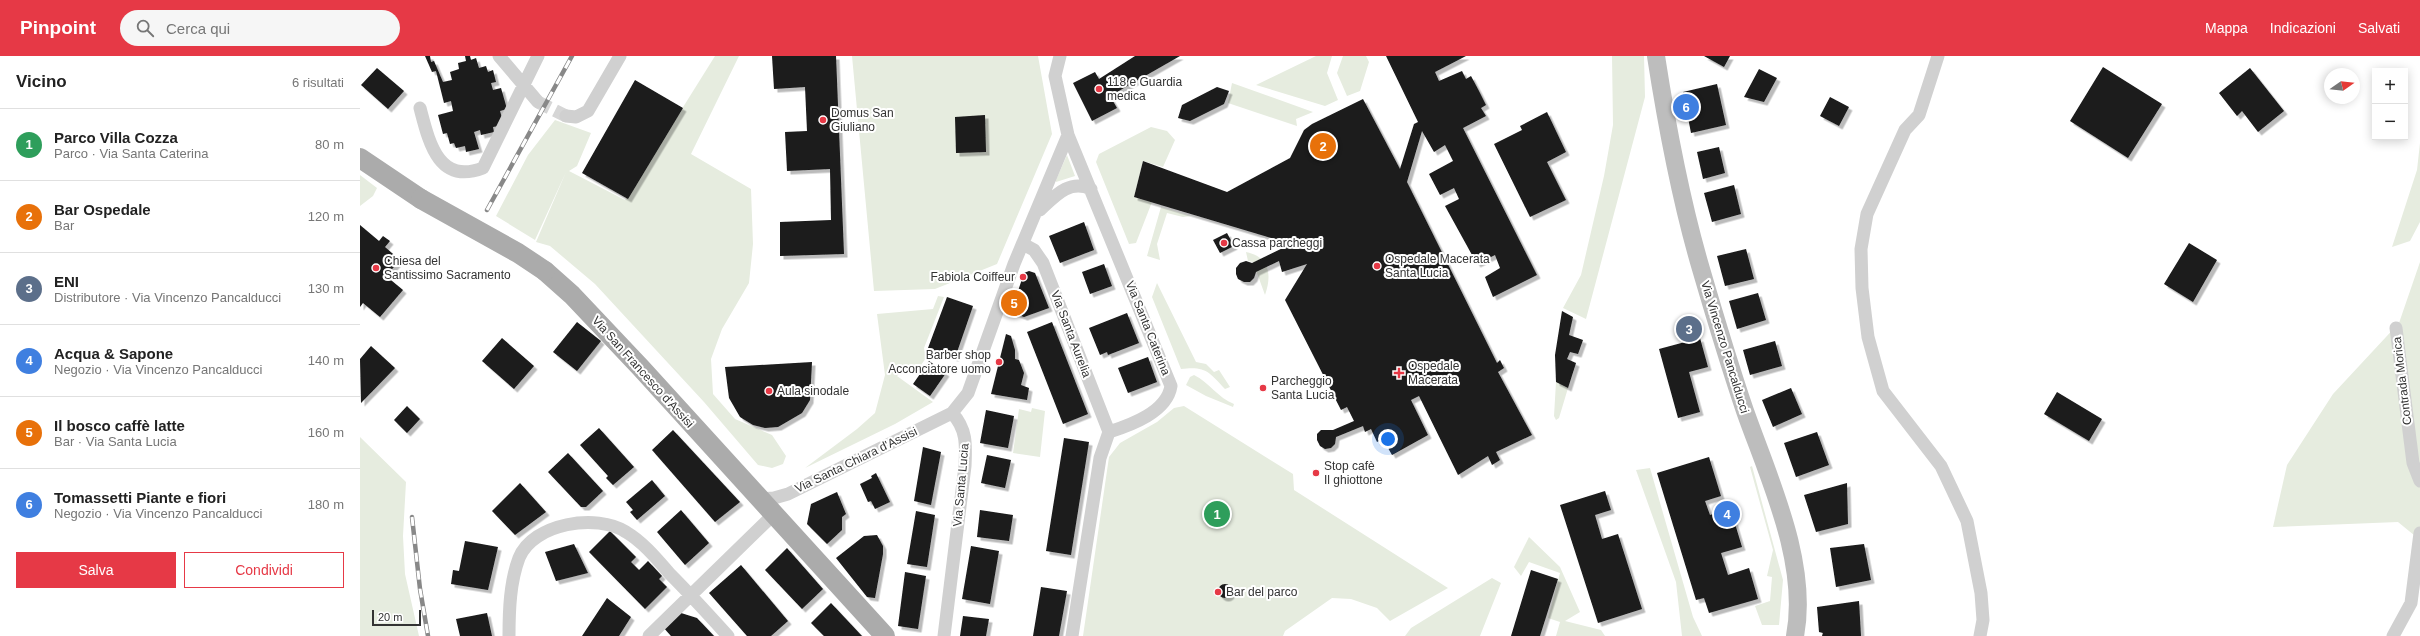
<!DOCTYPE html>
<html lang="it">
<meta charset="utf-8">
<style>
:root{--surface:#fff;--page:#f6f6f6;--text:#222;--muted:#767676;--line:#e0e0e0;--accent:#e63946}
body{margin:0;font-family:Helvetica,sans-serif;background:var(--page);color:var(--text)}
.controls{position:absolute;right:12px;top:12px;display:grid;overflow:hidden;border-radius:0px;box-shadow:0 2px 10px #0003}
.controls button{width:36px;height:36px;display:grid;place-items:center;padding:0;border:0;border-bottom:1px solid var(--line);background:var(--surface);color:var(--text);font:20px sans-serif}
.compass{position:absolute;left:1964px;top:12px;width:36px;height:36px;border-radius:50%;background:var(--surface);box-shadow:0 2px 10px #0003;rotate:76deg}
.scale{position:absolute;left:12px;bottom:10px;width:49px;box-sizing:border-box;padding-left:4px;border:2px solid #333;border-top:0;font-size:11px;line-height:14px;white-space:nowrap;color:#333;-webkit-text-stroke:3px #fff;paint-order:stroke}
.you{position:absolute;left:1028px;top:383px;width:14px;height:14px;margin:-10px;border:3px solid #fff;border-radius:50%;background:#1a73e8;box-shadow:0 0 0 6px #1a73e833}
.badge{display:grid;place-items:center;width:26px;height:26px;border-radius:50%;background:var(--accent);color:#fff;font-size:13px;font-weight:700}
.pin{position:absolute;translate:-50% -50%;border:2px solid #fff;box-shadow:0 1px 4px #0006}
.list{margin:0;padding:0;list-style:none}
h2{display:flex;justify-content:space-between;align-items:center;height:52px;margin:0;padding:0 16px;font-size:17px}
h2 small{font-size:13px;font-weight:400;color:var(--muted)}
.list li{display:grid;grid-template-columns:26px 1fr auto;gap:12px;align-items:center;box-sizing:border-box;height:72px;padding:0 16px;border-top:1px solid var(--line)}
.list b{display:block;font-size:15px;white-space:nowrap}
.list p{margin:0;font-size:13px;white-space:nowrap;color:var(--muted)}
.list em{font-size:13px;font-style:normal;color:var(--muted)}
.actions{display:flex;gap:8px;padding:12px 16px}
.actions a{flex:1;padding:9px 0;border:1px solid var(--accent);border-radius:0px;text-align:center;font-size:14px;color:var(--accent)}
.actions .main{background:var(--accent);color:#fff}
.icon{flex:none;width:22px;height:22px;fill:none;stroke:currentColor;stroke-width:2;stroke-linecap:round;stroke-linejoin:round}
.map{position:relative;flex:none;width:2060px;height:580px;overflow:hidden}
header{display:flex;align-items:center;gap:24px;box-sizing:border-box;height:56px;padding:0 20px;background:var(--accent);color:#fff}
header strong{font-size:19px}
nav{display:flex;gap:22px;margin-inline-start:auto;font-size:14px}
.search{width:280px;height:36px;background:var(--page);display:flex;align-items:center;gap:10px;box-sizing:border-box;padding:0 14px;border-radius:22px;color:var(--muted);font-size:15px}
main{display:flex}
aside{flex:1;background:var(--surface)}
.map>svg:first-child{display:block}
.green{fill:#e6ecdf}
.building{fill:#1a1a1a;filter:url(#shadow)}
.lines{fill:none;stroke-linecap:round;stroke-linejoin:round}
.street-tunnel{stroke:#d6d6d6;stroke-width:13;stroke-dasharray:13 6;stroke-linecap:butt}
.street{stroke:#d0d0d0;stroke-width:13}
.secondary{stroke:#bdbdbd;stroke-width:18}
.primary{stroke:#ababab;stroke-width:20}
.rail-casing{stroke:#888;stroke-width:4.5}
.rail{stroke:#fff;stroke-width:3;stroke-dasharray:9;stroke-linecap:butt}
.primary-bridge{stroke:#ababab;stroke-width:20}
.poi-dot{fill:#e63946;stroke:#fff;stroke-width:1.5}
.labels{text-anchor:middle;stroke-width:4;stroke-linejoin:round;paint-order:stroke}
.poi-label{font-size:12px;fill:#333;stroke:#fff;text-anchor:start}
.street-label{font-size:12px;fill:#333;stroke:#fff}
</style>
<header>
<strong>Pinpoint</strong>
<div class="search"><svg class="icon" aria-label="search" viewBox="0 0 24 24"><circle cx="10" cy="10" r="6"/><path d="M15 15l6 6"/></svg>Cerca qui</div>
<nav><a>Mappa</a><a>Indicazioni</a><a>Salvati</a></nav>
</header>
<main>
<aside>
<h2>Vicino<small>6 risultati</small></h2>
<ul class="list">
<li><span class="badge" style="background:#2e9e5b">1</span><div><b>Parco Villa Cozza</b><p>Parco · Via Santa Caterina</p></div><em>80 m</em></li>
<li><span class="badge" style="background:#e8710a">2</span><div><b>Bar Ospedale</b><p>Bar</p></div><em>120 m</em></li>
<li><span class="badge" style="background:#5c6f8a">3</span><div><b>ENI</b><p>Distributore · Via Vincenzo Pancalducci</p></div><em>130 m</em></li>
<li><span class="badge" style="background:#3f7fe0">4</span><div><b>Acqua &amp; Sapone</b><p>Negozio · Via Vincenzo Pancalducci</p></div><em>140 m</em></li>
<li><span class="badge" style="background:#e8710a">5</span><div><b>Il bosco caffè latte</b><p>Bar · Via Santa Lucia</p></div><em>160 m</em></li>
<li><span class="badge" style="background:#3f7fe0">6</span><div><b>Tomassetti Piante e fiori</b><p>Negozio · Via Vincenzo Pancalducci</p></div><em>180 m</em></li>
</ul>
<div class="actions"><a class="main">Salva</a><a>Condividi</a></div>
</aside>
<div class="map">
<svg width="2060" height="580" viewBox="0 0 2060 580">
<defs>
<filter id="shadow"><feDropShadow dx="3.5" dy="3.5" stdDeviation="0" flood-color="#0004"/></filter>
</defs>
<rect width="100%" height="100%" fill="#fff"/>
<path class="green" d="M355,0H379L331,98L391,133L393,188L389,227L362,273L351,303L353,338L375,363L412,379L426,400L423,408L412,412L398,409L344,346L235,228L190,190L176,186L206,116L175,184L136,160L168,99L195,64L231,77L217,110L209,115L265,144Z
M492,0H678L692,78L637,208L575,233L514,235Z
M956,0H972L967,17L978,44L965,50L896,29Z
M983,0H1006L1009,6L1000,35L987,40L977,17Z
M1252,0H1284L1285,41L1226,263L1203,252L1221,219L1244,120L1253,69Z
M872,27L953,56L936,63L937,70L868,47Z
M791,71L807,75L815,84L803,111L783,105L774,141L792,146L776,187L769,188L736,106L739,98Z
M2060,87V166L2050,185L2032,191L2057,114Z
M707,99L715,120L696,126V124Z
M0,119L17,132L13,140L0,150Z
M801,151L831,160L823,161L807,157L797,188L800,204L787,200Z
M886,196C910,201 912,219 905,239L893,206L888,205Z
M2060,206V484L2038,466L1913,471L1927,409L1973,338L2039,267Z
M797,227L836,306L846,308L854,316L859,314L870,331L865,333C849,316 846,310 821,313L792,241Z
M578,240L584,241L564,292L566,302L556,316L548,310L537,320L573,346L535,368L445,412L497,373L515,357L525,319L517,258L573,253Z
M834,319C849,326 858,342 874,348L873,351L846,340L826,329L830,321Z
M1196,326L1208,332L1199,362L1196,364L1194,360Z
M824,350L933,418L934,434L1088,532L1030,565L1017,552L991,543L972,542L925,575L923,580H723L749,401L760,387L797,366L814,352Z
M672,352L685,355L680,401L653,397L659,353L671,356Z
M0,381L46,426L43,480L45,518L59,580H0Z
M1392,410L1423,524L1419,569H1402L1395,550L1410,545L1412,521L1407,520L1413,494L1390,411Z
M1290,412L1333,561L1342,580H1322L1316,526L1276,414Z
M1169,481L1200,511L1220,556L1205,565L1241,574L1245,580H1196L1200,566L1188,562L1200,517L1169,506L1161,520L1154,511Z
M1132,522L1141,527L1120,580H1045L1051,572Z"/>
<path class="building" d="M65,0H70L71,6L74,5L83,26L92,24L90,16L99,13L98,7L106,5L105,0H110L111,4L116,2L119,12L126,10L128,16L133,14L136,26L131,27L133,34L141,32L147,53L140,55L144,69L133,71L134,76L121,79L120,74L114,76L119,93L106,96L105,90L96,92L94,87L90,88L87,77L83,78L78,59L93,55L91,45L84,47L76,15L72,16Z
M412,0H476L484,198L420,200V166L471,164L470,113L427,115L425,76L447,75L445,31L414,33Z
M775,0H820L750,40L757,52L732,65L713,27L735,16L739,23Z
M1026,0H1106L1075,16L1079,25L1102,15L1106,23L1111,20L1119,35L1126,49L1121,52L1126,60L1103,72L1177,219L1133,241L1125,221L1140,212L1135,199L1117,208L1085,150L1099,143L1094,132L1080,139L1069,118L1093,105L1085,89L1074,96L1062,75L1047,126L1137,307L1140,304L1144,312L1138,316L1172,379L1136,396L1140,404L1132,409L1128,400L1098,419L1059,340L1051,344L1068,379L1032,399L1023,383L1017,386L1011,373L1005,376L1003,370L976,381L975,388L971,392L965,393L960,390L957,384V378L961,374H973L994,365L987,351L981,354L925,244L947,208L922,216L919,205L896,216L894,222L890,226H884L878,223L876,218V212L880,207L886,205L892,207L931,188L774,141L783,105L867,136L930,102L944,74L952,68L1003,43L1040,113L1054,68L1058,66Z
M1344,0H1370L1364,11Z
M1743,11L1802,48L1768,102L1710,65Z
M17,12L44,35L28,53L1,29Z
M1890,12L1924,55L1898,76L1882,55L1877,60L1859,37Z
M1399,13L1417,22L1404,46L1384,41Z
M275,24L323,52L268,143L222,117Z
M1357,28L1366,69L1331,77L1323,36Z
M857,31L869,35L864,48L830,65L818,62L822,49Z
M1470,41L1489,51L1479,70L1460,60Z
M1187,56L1206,96L1187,106L1206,144L1170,161L1134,88L1162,74L1160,70Z
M625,59L626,96L596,97L595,61Z
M1359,91L1365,117L1343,123L1337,96Z
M1374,129L1381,158L1352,166L1344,137Z
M724,166L734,194L700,207L689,180Z
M0,169L19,185L23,180L30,185L25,191L40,204L26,220L43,234L20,261L3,247L0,251Z
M867,177L874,190L860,197L853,184Z
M1829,187L1857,204L1833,246L1804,228Z
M1386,193L1394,223L1365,230L1357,200Z
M744,208L752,230L730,238L722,216Z
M669,215L675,217L689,252L664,261L651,256L664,217Z
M1398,237L1406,264L1377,273L1369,245Z
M587,241L613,250L595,302L568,292Z
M1202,255L1213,261L1209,279L1223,284L1218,298L1210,296L1207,303L1216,307L1208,332L1196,326L1195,299Z
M767,257L779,287L748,299L747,296L740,299L729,272Z
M217,266L241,285L217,315L193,296Z
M692,266L728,358L703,368L667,276Z
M646,278L651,280L655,294V303L659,304L664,317L661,329L669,332L667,344L631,338Z
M142,282L174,310L154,333L122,305Z
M1340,282L1348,311L1329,316L1340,356L1318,362L1299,293Z
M1415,285L1422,310L1390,319L1383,294Z
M11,290L35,312L1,347L0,303Z
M788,301L797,326L768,337L758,312Z
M569,305L586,317L570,340L553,328Z
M452,306L450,344L442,357L418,371L405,372L393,369L380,361L369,342L365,311Z
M1431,332L1442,358L1413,371L1402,344Z
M1697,336L1742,363L1729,385L1684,358Z
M47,350L60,363L47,377L34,364Z
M626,354L654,360L648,392L620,387Z
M239,372L274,411L253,429L246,422L248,420L220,389Z
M313,374L380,446L355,466L292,394Z
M1457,376L1469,409L1436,421L1424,387Z
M704,382L729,386L711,499L686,495Z
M563,391L581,396L571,449L554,445Z
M208,397L243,435L226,451H221L188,416Z
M627,399L651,404L645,432L621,427Z
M1349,401L1361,440L1345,445L1350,459L1366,454L1369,462L1373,461L1382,491L1361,497L1368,519L1389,512L1398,543L1349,557L1344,542L1336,544L1297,417Z
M516,417L530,446L515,453L511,445L508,446L500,428L512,422L511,420Z
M292,424L305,440L277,464L270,456L273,454L266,446Z
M160,427L186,456L155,479L132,455Z
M1487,427L1488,468L1456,476L1444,439Z
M1245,435L1251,454L1235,459L1242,483L1258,478L1282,553L1238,567L1200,449Z
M477,436L486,458L482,461V474L467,488L447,468L451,448Z
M321,454L349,487L325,509L297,476Z
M620,454L653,459L649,485L617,481Z
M556,455L575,459L567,511L547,508Z
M250,475L276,501L271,506L279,514L288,505L302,520L299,523L307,531L285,553L229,496Z
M517,479L523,490V498L515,542L507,541L476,502L504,480Z
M105,485L138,491L128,534L91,528L93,514L99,515Z
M214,488L228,517L196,525L185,496Z
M1504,488L1511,524L1476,531L1470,492Z
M611,490L639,495L630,548L602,543Z
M427,492L463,533L442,553L405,514Z
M381,509L428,565L411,580H387L349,537Z
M1171,514L1198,523L1180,580H1151Z
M545,516L566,520L558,573L538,570Z
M858 535a7 7 0 1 1 14 0a7 7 0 1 1-14 0Z
M681,531L707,535L699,580H673Z
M247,542L271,561L259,580H222Z
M1499,545L1501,580H1462L1463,577L1459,576L1457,551Z
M471,547L502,580H464L451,567Z
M127,557L132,580H100L96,563Z
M321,557L337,562L354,580H311L303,571Z
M603,560L629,563L626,580H600Z"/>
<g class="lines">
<path class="street-tunnel" d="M178,46L206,60"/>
<path class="street" d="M139,0L178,46
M700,0L695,20L708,79L811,330C807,356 771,369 749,376L740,402L712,580
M1578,0L1559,59L1545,74L1507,158L1501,193L1502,232L1508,281L1523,335L1581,410L1607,465L1621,537L1623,564L1620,580
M60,52C69,86 78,129 123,112L178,0
M206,60L216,61L228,55L260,0
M680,154C695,140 709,123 731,133
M663,188L674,194L683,207L749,376
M2036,272L2053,407L2060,425
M399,443L414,442L428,438L592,357L608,337L654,208L708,79
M149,580C149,554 150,526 159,502C173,467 237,457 266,476C283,486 297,503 310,518C330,538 349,559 368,580
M289,580L413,459
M584,580L605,410C606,389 607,373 592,357
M2033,580L2051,547L2060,477"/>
<path class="secondary" d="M1296,0C1307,71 1321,145 1341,213C1355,261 1369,308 1385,355C1409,423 1449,507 1435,580"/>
<path class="primary" d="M0,102L61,143
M185,215L212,239L281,312L525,580"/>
<g class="rail-casing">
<path id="rail" d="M127,154L212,0
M52,461L60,533L68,580"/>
</g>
<use href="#rail" class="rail"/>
<path class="primary-bridge" d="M61,143L158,197L185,215"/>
</g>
<g class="poi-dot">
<circle cx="739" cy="33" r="4"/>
<circle cx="463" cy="64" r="4"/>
<circle cx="864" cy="187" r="4"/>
<circle cx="1017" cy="210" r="4"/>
<circle cx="16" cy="212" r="4"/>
<circle cx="663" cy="221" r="4"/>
<circle cx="639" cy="306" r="4"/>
<path d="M1037 311h4v4h4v4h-4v4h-4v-4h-4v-4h4z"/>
<circle cx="903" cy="332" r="4"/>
<circle cx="409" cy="335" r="4"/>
<circle cx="956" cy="417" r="4"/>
<circle cx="858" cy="536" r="4"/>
</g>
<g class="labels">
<g class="poi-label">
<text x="747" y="30">118 e Guardia<tspan x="747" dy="14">medica</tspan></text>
<text x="471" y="61">Domus San<tspan x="471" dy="14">Giuliano</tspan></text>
<text x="872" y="191">Cassa parcheggi</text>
<text x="1025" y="207">Ospedale Macerata<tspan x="1025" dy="14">Santa Lucia</tspan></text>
<text x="24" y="209">Chiesa del<tspan x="24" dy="14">Santissimo Sacramento</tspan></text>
<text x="655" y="225" text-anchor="end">Fabiola Coiffeur</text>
<text x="631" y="303" text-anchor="end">Barber shop<tspan x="631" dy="14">Acconciatore uomo</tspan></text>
<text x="1048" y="314">Ospedale<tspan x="1048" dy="14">Macerata</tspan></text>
<text x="911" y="329">Parcheggio<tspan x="911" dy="14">Santa Lucia</tspan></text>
<text x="417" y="339">Aula sinodale</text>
<text x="964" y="414">Stop cafè<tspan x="964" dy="14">Il ghiottone</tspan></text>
<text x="866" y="540">Bar del parco</text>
</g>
<g class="street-label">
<text transform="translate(788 272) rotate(68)" y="4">Via Santa Caterina</text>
<text transform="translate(711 278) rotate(69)" y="4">Via Santa Aurelia</text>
<text transform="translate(1365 291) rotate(73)" y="4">Via Vincenzo Pancalducci</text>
<text transform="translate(283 316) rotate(48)" y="4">Via San Francesco d'Assisi</text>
<text transform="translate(2042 325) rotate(-97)" y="4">Contrada Morica</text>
<text transform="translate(496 404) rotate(-26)" y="4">Via Santa Chiara d'Assisi</text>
<text transform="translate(601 429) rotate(-85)" y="4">Via Santa Lucia</text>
</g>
</g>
</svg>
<div class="controls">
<button>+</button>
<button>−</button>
</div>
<svg class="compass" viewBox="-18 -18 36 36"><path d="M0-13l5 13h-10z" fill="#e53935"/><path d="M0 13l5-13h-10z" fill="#767676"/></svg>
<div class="scale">20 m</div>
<div class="you"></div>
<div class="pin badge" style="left:857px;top:458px;background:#2e9e5b">1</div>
<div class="pin badge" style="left:963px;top:90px;background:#e8710a">2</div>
<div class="pin badge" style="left:1329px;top:273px;background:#5c6f8a">3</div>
<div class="pin badge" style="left:1367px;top:458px;background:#3f7fe0">4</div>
<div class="pin badge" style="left:654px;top:247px;background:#e8710a">5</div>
<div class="pin badge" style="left:1326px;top:51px;background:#3f7fe0">6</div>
</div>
</main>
